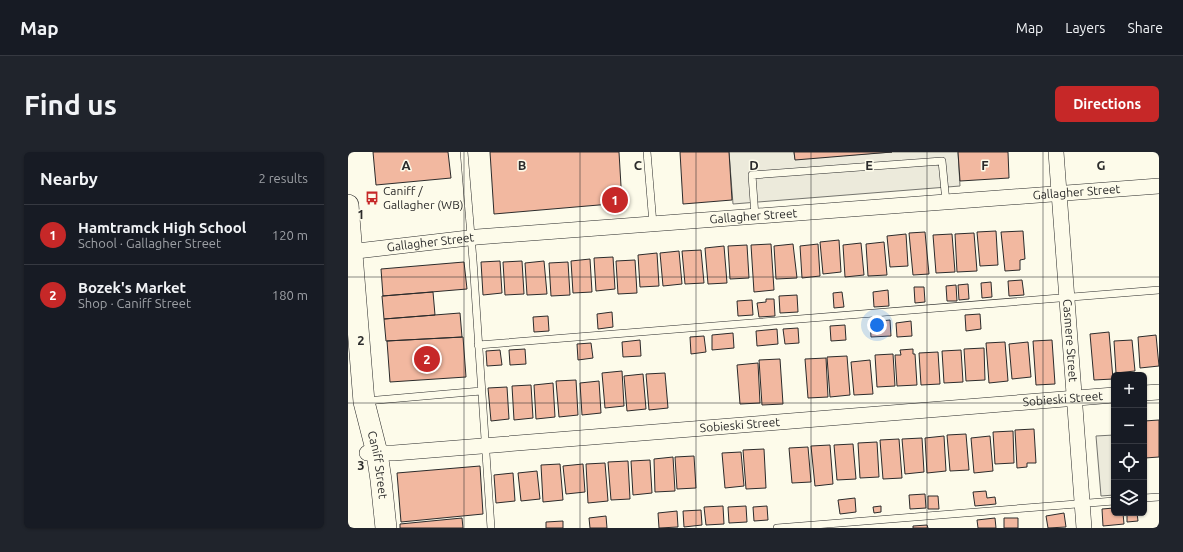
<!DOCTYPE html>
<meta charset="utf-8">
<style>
:root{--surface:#171b24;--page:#20242c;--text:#f1f3f6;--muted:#9ea1a6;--line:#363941;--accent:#c62828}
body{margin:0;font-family:Ubuntu,sans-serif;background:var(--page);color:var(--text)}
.controls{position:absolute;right:12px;bottom:12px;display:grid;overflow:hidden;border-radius:6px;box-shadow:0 1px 3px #0004}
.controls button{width:36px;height:36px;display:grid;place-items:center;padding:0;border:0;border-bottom:1px solid var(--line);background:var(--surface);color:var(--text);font:20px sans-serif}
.you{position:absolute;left:529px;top:173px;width:14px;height:14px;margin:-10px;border:3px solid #fff;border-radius:50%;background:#1a73e8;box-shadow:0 0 0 6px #1a73e833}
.badge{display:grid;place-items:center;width:26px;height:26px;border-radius:50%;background:var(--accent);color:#fff;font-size:13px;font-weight:700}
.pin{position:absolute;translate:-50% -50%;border:2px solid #fff;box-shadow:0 1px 4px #0006}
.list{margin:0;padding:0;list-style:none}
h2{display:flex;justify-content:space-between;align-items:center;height:52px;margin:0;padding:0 16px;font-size:17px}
h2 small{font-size:13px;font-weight:400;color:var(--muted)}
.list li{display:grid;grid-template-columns:26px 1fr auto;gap:12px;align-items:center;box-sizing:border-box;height:60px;padding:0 16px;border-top:1px solid var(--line)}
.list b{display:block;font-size:15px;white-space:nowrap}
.list p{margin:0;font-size:13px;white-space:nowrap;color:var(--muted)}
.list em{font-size:13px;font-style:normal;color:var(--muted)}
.icon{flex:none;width:22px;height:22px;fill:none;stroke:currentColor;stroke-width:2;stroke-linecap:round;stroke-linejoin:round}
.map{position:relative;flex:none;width:811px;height:376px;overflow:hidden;border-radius:6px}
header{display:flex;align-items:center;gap:24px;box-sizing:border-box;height:56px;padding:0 20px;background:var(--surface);border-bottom:1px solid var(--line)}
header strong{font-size:19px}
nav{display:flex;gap:22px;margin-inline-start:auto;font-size:14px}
.intro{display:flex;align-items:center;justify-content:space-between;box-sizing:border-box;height:96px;padding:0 24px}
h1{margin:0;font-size:28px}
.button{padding:10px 18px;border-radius:6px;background:var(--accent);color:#fff;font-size:14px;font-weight:700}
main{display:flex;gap:24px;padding:0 24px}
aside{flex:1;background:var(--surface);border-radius:6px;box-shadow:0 1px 3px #0004}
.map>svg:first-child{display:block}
.parking{fill:#eceadb;stroke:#74746e}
.building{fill:#f2b8a0;stroke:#2b2b2b}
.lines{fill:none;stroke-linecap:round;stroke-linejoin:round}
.lane-casing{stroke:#2b2b2b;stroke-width:8}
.street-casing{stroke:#2b2b2b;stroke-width:16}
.secondary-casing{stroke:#2b2b2b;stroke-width:22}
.lane{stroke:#fdfbea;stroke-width:7}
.street{stroke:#fdfbea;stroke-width:15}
.secondary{stroke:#fdfbea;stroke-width:21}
.grid{fill:none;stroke:#2b2b2b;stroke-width:1;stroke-opacity:0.55}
.labels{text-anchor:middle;stroke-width:3;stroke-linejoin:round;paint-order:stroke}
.poi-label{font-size:12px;fill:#2b2b2b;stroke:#fdfbea;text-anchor:start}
.street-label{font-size:12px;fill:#2b2b2b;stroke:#fdfbea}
.grid-label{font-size:13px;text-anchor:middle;font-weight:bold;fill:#2b2b2b;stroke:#fdfbea;stroke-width:3;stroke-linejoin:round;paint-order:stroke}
</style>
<header>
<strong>Map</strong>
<nav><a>Map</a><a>Layers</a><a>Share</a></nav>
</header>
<div class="intro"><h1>Find us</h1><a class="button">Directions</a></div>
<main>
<aside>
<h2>Nearby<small>2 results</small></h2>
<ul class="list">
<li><span class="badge">1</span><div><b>Hamtramck High School</b><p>School · Gallagher Street</p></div><em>120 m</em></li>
<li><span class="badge">2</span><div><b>Bozek's Market</b><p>Shop · Caniff Street</p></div><em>180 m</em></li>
</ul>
</aside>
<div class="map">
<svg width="811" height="376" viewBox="0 0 811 376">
<rect width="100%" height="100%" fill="#fdfbea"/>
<path class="parking" d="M381,0H446L447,7L544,0H610L612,34L385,52Z
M766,283V343L753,344L748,284Z"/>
<path class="building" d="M25,0H100L103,26L28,33Z
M142,0H271L274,51L146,62Z
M332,0H381L384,48L335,52Z
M446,0H544L447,8Z
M610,0H660L661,26L612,29Z
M648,79L650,113L632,114L629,80Z
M675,79L677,107L672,108V118L657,119L653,80Z
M577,80L581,122L565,123L561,81Z
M626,81L629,119L609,120L607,82Z
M558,82L560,114L542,115L539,84Z
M604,82L607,120L588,121L585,83Z
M491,88L493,120L475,122L472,90Z
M536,90L539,123L520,124L518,92Z
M513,91L516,123L497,125L495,93Z
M423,92L426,138L406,140L403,93Z
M445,92L449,126L428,127L426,94Z
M470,92L472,124L454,126L452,94Z
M399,93L401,126L382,127L380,94Z
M376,94L379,131L360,132L357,96Z
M353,98L356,131L337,132L334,99Z
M331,99L334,132L315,134L312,101Z
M309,101L311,134L292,135L290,103Z
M265,105L267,137L248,139L246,106Z
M242,107L244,140L225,141L223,109Z
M287,108L289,141L270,142L268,109Z
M152,109L154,141L135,143L133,110Z
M174,109L176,142L157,143L155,110Z
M196,109L199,142L179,143L177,111Z
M116,110L119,137L35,144L33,117Z
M220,110L222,143L203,144L201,111Z
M674,128L676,143L661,144L660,129Z
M643,130L644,145L634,146L633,131Z
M620,132L621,147L611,148L610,133Z
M608,133L609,149H599L598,134Z
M566,135H576L577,150L567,151Z
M540,138L541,154L526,155L525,140Z
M85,140L87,163L36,167L34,144Z
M494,140L496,155L486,156L485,141Z
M449,143L450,160L432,161L431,144Z
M418,147H426L427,164L411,165L409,151L418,150Z
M404,148L405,163L390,164L389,149Z
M264,160L265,175L250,177L249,162Z
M112,161L114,185L38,189L36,167Z
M632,162L633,177L618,179L617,163Z
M200,164L201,179L186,180L185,165Z
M542,168L543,184L523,185L522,170Z
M563,169L564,184L549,185L548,171Z
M497,173L498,188L483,189L482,174Z
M450,176L451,191L437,192L435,177Z
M429,177L430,192L409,194L408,179Z
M761,180L765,227L746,228L742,182Z
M385,181L386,196L364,198V183Z
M808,183L811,214L792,216L790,185Z
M356,184L358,200L343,202L342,185Z
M115,185L118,225L42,230L39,189Z
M292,188L293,204L275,205L274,190Z
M704,188L707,232L688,233L685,189Z
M784,188L787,219L768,221L766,189Z
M657,190L660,229L641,231L638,191Z
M680,190L683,225L664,227L661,192Z
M243,191L245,206L230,208L229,192Z
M636,196L637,228L618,229L616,197Z
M177,197L178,212L162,213L161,198Z
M565,197V202H567L569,233L549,234L547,203H553L552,198Z
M152,198L154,213L139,214L138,199Z
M613,198L615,230L596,231L594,199Z
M590,200L592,232L573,233L571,201Z
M545,202L547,234L529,235L527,203Z
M499,204L502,243L482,245L479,205Z
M478,206L480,245L460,246L457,207Z
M432,207L435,252L414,253L411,208Z
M522,208L525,242L506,243L503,210Z
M410,211L412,251L392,252L389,213Z
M274,219L276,254L257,256L254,221Z
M317,221L320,256L301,258L298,222Z
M295,222L298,257L279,259L276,224Z
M228,228L230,263L211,265L208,229Z
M251,229L253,261L234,263L232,231Z
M205,231L207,265L188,267L186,233Z
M183,233L185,266L166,268L164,234Z
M159,235L161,267L143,269L140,236Z
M811,268V305L797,306L796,269Z
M686,277L688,311H679V315L669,316L667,278Z
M665,279L666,311L647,312L645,280Z
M618,282L621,318L602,319L599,283Z
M596,284L598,319L579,321L577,286Z
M642,284L645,319L626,321L623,286Z
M574,286L576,320L557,322L554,287Z
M551,287L554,326L535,327L532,288Z
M529,290L531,325L512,326L510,291Z
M505,292L508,327L489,328L486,293Z
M482,293L485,332L467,334L463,294Z
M460,295L463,330L444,331L441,296Z
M416,297L418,336L398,337L395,298Z
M393,300L396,334L377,336L374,301Z
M346,304L348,336L329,337L327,305Z
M325,305L327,339L307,340L306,307Z
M302,308L304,341L285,343L283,309Z
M280,309L282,347L263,348L260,310Z
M257,311L260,349L240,351L238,312Z
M212,312L215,348L195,350L193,313Z
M235,312L237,340L218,342L215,314Z
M132,314L135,362L53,370L49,321Z
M189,319L192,347L173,349L170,321Z
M165,321L167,349L148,351L146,323Z
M638,339L639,346L647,345L648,352L627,354L625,340Z
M577,342L578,356L562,357L561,343Z
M580,344H590L591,357H580Z
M507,346L508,360L492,362L490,348Z
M375,354L376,372L358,373L356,355Z
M398,354L399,370L381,371L380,355Z
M419,354L420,368L406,369L405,355Z
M533,354V360L526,361L525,355Z
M766,356V361H775L776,372L755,374L754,357Z
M353,358L354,373L336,375L335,359Z
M329,359L330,375L311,376L310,361Z
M716,361L718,375L700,376L698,364Z
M779,361H789L790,369L779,370Z
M258,364L259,376H242L241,366Z
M114,366L115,376H52V372Z
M647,366L648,376H630L629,368Z
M656,366H670V376H656Z
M215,369V376H198V370Z
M579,373L580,376H565V374Z"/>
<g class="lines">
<g class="lane-casing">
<path id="lane" d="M116,0L125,108L143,376
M299,0L305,72
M407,64L404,23L594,9L598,50
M130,193L811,138
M18,249L133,239
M796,346L811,345
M429,376L766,349"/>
</g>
<g class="street-casing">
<g id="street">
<path id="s1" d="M708,0L736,376"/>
<path id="s2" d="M0,100L129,85L811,34"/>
<path d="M796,241L811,240"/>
<path id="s3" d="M19,301H46L766,243"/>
</g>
</g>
<g class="secondary-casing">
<g id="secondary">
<path id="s4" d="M0,53L16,250L29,301L33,328L38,376"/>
</g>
</g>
<use href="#lane" class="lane"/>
<use href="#street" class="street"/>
<use href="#secondary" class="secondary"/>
</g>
<path class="grid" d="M116,0V376M232,0V376M348,0V376M463,0V376M579,0V376M695,0V376M0,125H811M0,251H766M796,251H811"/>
<defs>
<g id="bus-bare" transform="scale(1.08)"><path d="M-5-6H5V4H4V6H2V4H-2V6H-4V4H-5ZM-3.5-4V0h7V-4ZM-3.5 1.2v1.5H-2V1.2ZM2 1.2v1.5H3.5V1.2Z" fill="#c62828" stroke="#fdfbea" stroke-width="2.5" paint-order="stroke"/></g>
</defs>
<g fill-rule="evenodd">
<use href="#bus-bare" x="24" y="46"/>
</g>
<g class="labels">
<g class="poi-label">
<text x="35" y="43">Caniff /<tspan x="35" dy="14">Gallagher (WB)</tspan></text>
</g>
<g class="street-label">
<text dy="4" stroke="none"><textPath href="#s2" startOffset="731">Gallagher Street</textPath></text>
<text dy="4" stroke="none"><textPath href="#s2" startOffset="407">Gallagher Street</textPath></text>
<text dy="4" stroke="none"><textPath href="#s2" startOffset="83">Gallagher Street</textPath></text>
<text dy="4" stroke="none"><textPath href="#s1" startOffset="189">Casmere Street</textPath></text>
<text dy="4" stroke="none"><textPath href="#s3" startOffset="698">Sobieski Street</textPath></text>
<text dy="4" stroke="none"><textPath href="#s3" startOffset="374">Sobieski Street</textPath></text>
<text dy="4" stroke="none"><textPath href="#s4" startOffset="262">Caniff Street</textPath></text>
</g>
</g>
<g class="grid-label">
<text x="58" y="18">A</text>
<text x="174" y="18">B</text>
<text x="290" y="18">C</text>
<text x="406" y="18">D</text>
<text x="521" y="18">E</text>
<text x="637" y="18">F</text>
<text x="753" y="18">G</text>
<text x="13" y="67">1</text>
<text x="13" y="193">2</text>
<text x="13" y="318">3</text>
</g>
</svg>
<div class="controls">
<button>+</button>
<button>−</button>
<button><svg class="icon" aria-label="locate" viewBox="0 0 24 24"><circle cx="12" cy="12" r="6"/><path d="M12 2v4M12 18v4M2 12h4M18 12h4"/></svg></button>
<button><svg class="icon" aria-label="layers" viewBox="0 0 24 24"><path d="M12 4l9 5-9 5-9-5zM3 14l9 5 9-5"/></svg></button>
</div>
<div class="you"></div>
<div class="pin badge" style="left:267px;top:48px">1</div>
<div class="pin badge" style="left:79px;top:207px">2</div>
</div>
</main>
